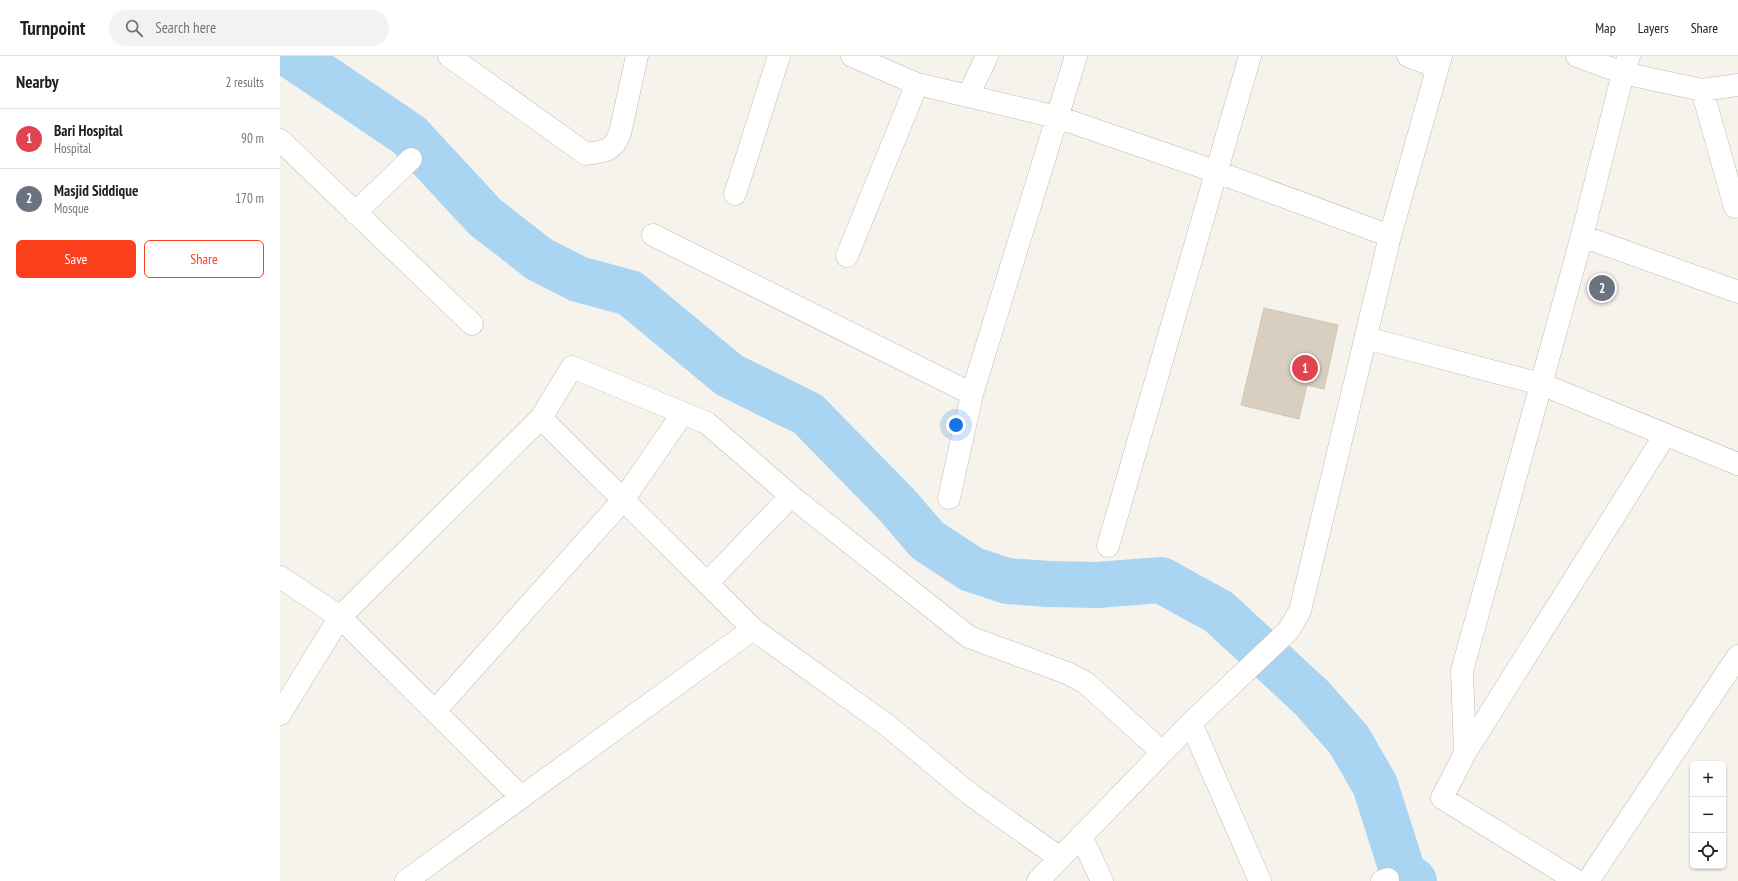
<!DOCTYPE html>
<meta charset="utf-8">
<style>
:root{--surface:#fff;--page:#f2f2f2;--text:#202124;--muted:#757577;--line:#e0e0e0;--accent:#fc3f1d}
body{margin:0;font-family:"PT Sans Narrow",sans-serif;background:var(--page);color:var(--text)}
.controls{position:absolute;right:12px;bottom:12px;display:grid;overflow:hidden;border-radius:6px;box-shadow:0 1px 3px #0004}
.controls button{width:36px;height:36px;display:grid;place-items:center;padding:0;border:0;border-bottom:1px solid var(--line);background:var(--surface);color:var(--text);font:20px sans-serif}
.you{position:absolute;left:676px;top:369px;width:14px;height:14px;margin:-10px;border:3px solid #fff;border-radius:50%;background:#1a73e8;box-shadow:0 0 0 6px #1a73e833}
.badge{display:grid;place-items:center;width:26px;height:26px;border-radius:50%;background:var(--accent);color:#fff;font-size:13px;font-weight:700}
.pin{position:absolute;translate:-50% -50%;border:2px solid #fff;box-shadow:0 1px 4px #0006}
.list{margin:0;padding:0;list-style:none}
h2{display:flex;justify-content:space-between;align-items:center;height:52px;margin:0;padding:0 16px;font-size:17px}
h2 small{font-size:13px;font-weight:400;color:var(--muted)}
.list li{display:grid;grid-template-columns:26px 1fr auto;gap:12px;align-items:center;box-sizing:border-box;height:60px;padding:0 16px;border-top:1px solid var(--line)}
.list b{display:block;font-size:15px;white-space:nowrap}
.list p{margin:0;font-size:13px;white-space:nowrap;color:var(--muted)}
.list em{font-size:13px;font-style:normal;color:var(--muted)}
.actions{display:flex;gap:8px;padding:12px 16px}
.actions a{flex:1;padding:9px 0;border:1px solid var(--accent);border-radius:6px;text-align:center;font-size:14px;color:var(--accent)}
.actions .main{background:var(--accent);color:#fff}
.icon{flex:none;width:22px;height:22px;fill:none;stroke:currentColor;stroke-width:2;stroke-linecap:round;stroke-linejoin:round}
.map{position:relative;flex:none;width:1458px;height:825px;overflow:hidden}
header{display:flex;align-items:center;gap:24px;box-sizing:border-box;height:56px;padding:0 20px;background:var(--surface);border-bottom:1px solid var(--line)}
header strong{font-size:19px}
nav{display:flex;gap:22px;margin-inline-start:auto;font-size:14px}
.search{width:280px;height:36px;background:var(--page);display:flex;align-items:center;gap:10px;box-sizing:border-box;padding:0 14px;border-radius:22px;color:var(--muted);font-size:15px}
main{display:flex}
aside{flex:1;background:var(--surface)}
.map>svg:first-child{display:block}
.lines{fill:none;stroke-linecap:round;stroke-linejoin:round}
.river{stroke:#a9d4f2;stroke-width:46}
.building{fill:#d8cfc1;stroke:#d3c7b4}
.minor-casing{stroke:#c2bbae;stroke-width:23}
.minor{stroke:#fff;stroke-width:22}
</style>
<header>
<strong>Turnpoint</strong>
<div class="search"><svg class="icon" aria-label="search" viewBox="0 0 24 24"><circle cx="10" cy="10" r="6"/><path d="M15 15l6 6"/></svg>Search here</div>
<nav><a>Map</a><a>Layers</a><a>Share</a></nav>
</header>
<main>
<aside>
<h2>Nearby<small>2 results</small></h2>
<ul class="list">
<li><span class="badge" style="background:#e0444e">1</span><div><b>Bari Hospital</b><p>Hospital</p></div><em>90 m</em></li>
<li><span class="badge" style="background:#6b7280">2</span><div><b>Masjid Siddique</b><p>Mosque</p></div><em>170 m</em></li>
</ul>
<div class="actions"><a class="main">Save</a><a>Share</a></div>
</aside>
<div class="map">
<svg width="1458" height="825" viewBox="0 0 1458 825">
<rect width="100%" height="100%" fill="#f6f3ec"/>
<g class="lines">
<path class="river" d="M12,0L129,79L205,161L259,203L298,223L350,237L449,319L528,358L618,450L647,484L691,513L727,525L769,528L817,529L881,524L939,556L1032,642L1069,684L1095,729L1123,817L1134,825"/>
</g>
<path class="building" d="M984,252L1058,269L1044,333L1027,329L1019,363L961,349Z"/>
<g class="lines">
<g class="minor-casing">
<path id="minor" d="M169,0L306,98C325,95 333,96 340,77L357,0
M572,0L637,28L777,61L937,116L1110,180
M1128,0L1157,11
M1297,0L1343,17L1422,34L1458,29
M1422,34L1455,151
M688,40L707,0
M0,84L192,268
M455,138L499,0
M75,157L131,103
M373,179L692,338
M1302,180L1458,236
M567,200L637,28
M1086,282L1261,328L1458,408
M261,362L473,573L608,670L691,739L780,802
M669,442L692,338L796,0
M828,490L970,0
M0,521L60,561L241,741
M427,527L511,440
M155,655L343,444L403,357
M0,658L60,561L261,362L292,311L427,367L511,440L689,581L787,617L806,627L882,696
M911,667L980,825
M1185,697L1182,615L1302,180L1343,17L1349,0
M801,780L822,825
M126,825L473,573
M758,825L911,667L1008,575L1020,555L1110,180L1161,0
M1102,825L1108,823
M1297,825L1162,742L1185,697L1385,379
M1308,825L1458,600"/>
</g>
<use href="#minor" class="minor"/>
</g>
</svg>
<div class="controls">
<button>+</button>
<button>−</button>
<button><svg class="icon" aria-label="locate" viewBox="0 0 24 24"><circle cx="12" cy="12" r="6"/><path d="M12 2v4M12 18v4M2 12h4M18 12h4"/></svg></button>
</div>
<div class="you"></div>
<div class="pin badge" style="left:1025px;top:312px;background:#e0444e">1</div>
<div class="pin badge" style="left:1322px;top:232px;background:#6b7280">2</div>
</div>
</main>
